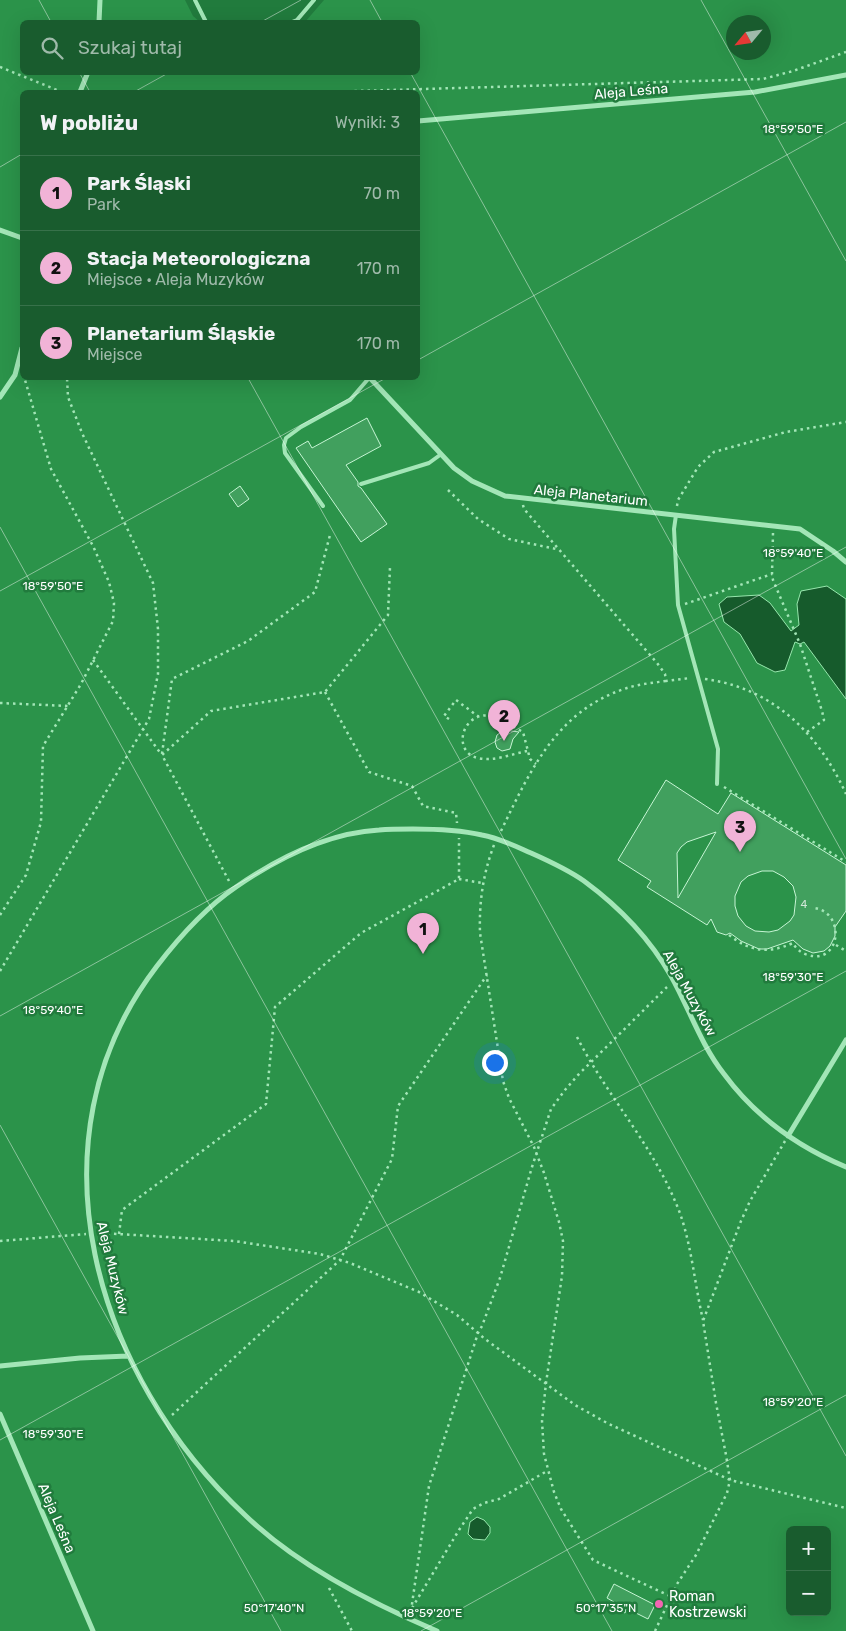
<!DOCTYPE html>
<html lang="pl">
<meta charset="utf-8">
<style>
:root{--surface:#195c2e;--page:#26653a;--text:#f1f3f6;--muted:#9fbaaa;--line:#37714a;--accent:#f1b3d7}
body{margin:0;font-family:Rubik,sans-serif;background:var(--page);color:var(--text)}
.controls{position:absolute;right:15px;bottom:15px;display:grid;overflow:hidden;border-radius:8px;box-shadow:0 5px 20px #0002}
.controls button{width:45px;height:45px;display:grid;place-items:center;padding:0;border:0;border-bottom:1px solid var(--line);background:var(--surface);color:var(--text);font:25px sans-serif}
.compass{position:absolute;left:726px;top:15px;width:45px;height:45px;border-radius:50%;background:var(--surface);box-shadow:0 5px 20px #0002;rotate:241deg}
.you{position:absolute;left:494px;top:1062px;width:18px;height:18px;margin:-12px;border:4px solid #fff;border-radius:50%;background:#1a73e8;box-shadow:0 0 0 8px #1a73e833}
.badge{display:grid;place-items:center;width:32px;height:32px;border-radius:50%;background:var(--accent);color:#111;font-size:16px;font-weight:700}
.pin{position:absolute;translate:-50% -41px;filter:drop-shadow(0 1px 2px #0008)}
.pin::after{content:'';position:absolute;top:26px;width:18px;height:15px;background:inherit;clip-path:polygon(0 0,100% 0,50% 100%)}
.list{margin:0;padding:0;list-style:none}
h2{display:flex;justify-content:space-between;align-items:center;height:65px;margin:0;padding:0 20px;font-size:21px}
h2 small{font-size:16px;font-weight:400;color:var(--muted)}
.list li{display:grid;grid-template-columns:32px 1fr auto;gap:15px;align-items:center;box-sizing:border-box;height:75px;padding:0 20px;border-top:1px solid var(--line)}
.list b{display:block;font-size:19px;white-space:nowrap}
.list p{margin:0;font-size:16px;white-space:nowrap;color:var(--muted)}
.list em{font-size:16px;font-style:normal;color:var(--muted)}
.icon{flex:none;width:28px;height:28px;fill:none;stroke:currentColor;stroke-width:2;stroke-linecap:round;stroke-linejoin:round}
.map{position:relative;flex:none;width:846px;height:1631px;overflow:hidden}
.search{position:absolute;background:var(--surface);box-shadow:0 5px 20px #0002;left:20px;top:20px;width:400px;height:55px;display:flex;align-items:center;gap:12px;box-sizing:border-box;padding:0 18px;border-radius:8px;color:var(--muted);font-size:19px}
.panel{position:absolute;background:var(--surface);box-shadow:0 5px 20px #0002;left:20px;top:90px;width:400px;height:290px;border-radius:8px}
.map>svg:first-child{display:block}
.green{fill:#2b934a;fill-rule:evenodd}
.water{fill:#165b2c;stroke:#97e7ad}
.building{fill:#41a05e;stroke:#c6f5d4;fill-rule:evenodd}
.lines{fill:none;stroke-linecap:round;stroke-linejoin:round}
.path{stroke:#a3e6b7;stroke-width:2.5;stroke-dasharray:2.5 4;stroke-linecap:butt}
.lane{stroke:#a3e6b7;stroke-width:4}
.street{stroke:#a3e6b7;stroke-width:5}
.ticks{fill:none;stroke:#fff;stroke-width:1;stroke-opacity:0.45}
.poi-dot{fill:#f265b2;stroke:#217b3d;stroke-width:2}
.labels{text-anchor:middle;stroke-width:5;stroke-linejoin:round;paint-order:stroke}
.number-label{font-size:11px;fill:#d0e7d7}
.street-label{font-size:14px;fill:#fff;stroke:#217b3d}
.poi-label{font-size:14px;fill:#fff;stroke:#217b3d;text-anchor:start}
.ticks-label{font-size:12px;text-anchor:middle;fill:#fff;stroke:#217b3d;stroke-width:5;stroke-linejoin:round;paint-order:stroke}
</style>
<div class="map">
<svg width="846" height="1631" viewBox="0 0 846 1631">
<rect width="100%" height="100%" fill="#217b3d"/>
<path class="green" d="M0,0H185L193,16L200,22H22V72H418V22H305L324,0H846V1631H0ZM734,22H764V52H734ZM22,92H418V378H22ZM790,1530H827V1612H790Z"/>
<path class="water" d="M827,586L846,599V699L804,642L800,644L795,642L785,670L775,672L757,663L740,634L724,622L719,604L727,597L759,595L770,603L791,631L799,625L797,604L801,591Z
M477,1517L484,1520L490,1527V1533L485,1540L473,1539L468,1534L470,1522Z"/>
<path class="building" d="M367,418L381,446L346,465L358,482V486L361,488L387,524L361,542L296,448L308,441L312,448Z
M240,486L249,499L238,507L229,494Z
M504,730L519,732L513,739L510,749L502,751L497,748L495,742L497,735Z
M666,780L718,814L731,793L846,865V911L835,927V936L830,946L824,951L813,953L803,949L793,940L767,949H759L741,941L730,933L726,935L717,932L711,919L707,925L647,887L651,881L618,860ZM716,832L678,898L677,853L681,847L687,842ZM762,871H773L784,877L793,886L796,897L794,915L790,921L778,930L769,932L755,931L746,926L738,916L735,906V896L741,882L748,876Z
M614,1584L655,1605L648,1619L626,1608L625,1613L612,1606L614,1602L607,1598Z"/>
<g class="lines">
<path class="path" d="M0,67L62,92
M322,92L763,79L793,71L846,52
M448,490L478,519L509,539L556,549
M523,505L524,509L657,663L665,674L666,681L690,678
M677,506L678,500L698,467L714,452L786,432L846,422
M773,533L772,574L773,580L800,644L822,711L824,720L807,732
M685,604L772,574
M93,660L161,754
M705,679C773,688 819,734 846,794
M325,692L369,772L412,786L423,806L456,813L457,823
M0,703L68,706
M449,719L444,716L456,700L479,717
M527,751C512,754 493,762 478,758C451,752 462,710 492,716C502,718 513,727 523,732L530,759L536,764
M162,754L172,679L248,641L315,592L330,535
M724,787L846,862
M501,831C530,771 556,712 624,689C638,684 652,683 666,681
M494,845C483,874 479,902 480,933L503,1081L509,1098L534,1147L544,1173L559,1222L563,1241L562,1276L546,1383L542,1421L544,1454L554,1492L561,1509L593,1560L672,1597
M459,879L482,883
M229,881L162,755L211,711L325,692L388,615L390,567
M0,915L26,875L41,822L43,746L81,684L113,621L114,603L109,582L93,546L51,469L25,380L23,379
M729,935C751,952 768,954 793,943C796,949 801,953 808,955C841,965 846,912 814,908
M836,945L846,951
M0,971L149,719L158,674V629L153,583L82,433L68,397L67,378
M577,1037C606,1094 650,1142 675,1201C691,1236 694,1282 703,1320
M101,1233L234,1241L320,1254L350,1263L419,1292L457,1315L485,1339L575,1405L607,1423L730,1480L846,1508
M119,1234L122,1210L266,1104L275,1007L361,933L459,879V838
M0,1241L86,1234
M172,1415L340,1260L392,1159L398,1106L487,975
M329,1588L352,1631
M412,1608L459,1530L473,1509L484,1503L499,1499L547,1471
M411,1611L429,1486L478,1333L482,1326L500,1278L532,1167L551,1109L565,1090L578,1075L667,987
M655,1631L677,1584L696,1555L727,1493L730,1480L726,1455L716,1403L703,1321L741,1221L750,1201L785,1141"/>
<path class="lane" d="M195,0L206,22
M292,22L297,20L314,0
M361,484L429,463L440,455
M323,506L285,453L284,445L286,438L301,427L350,400L369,378
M676,515L674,529L678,605L718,749L717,784"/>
<path class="street" d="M99,22L100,0
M80,92L88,72
M418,121L755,92L846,75
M0,230L22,238
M370,378L454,468L472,481L505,496L800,529L833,551L846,562
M0,397L15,375L22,348
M788,1136L846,1040
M0,1366L80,1358L128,1356
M0,1414L93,1631
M437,1631C371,1603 298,1566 246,1516C96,1377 23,1141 157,966C180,936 205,908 236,887C278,858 328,833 379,830C390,829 402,829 413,829C436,829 460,830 482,835C499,838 515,846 531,853C549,861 567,869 584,881C618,906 650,939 671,976C689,1008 701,1045 724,1074C755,1116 798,1147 846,1167"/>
</g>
<path class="ticks" d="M39,0L51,22M370,0L382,22M701,0L846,261M261,22L301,0M79,72L90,92M410,72L846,859M134,92L170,72M0,167L22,154M418,360L846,122M248,378L846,1456M0,527L612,1631M0,591L386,378M0,1016L846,547M0,1125L281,1631M0,1440L846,971M421,1631L846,1395"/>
<circle class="poi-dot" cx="659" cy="1604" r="5"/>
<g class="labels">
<g class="number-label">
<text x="804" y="908">4</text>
</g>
<g class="street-label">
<text transform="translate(631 91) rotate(-5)" y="5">Aleja Leśna</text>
<text transform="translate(591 495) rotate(6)" y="5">Aleja Planetarium</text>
<text transform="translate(690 993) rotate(61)" y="5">Aleja Muzyków</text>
<text transform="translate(113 1268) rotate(76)" y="5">Aleja Muzyków</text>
<text transform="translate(57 1518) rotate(67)" y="5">Aleja Leśna</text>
</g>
<g class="poi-label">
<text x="669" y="1601">Roman<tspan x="669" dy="16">Kostrzewski</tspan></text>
</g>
</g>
<g class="ticks-label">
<text x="793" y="133">18°59'50"E</text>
<text x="793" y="557">18°59'40"E</text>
<text x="53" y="590">18°59'50"E</text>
<text x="793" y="981">18°59'30"E</text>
<text x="53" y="1014">18°59'40"E</text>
<text x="793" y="1406">18°59'20"E</text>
<text x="53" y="1438">18°59'30"E</text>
<text x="274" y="1612">50°17'40"N</text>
<text x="606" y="1612">50°17'35"N</text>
<text x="432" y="1617">18°59'20"E</text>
</g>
</svg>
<div class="controls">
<button>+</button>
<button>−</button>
</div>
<svg class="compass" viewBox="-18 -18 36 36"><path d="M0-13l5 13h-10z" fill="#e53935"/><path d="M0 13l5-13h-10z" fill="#9fbaaa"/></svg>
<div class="you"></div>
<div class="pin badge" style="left:423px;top:954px">1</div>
<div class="pin badge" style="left:504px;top:741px">2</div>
<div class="pin badge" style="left:740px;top:852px">3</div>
<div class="search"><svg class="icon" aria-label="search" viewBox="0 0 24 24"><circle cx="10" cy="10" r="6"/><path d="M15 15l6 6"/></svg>Szukaj tutaj</div>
<section class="panel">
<h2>W pobliżu<small>Wyniki: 3</small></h2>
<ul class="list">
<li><span class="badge">1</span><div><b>Park Śląski</b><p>Park</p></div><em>70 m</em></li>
<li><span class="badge">2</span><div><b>Stacja Meteorologiczna</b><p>Miejsce · Aleja Muzyków</p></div><em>170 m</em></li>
<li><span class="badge">3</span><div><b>Planetarium Śląskie</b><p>Miejsce</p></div><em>170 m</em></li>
</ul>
</section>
</div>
